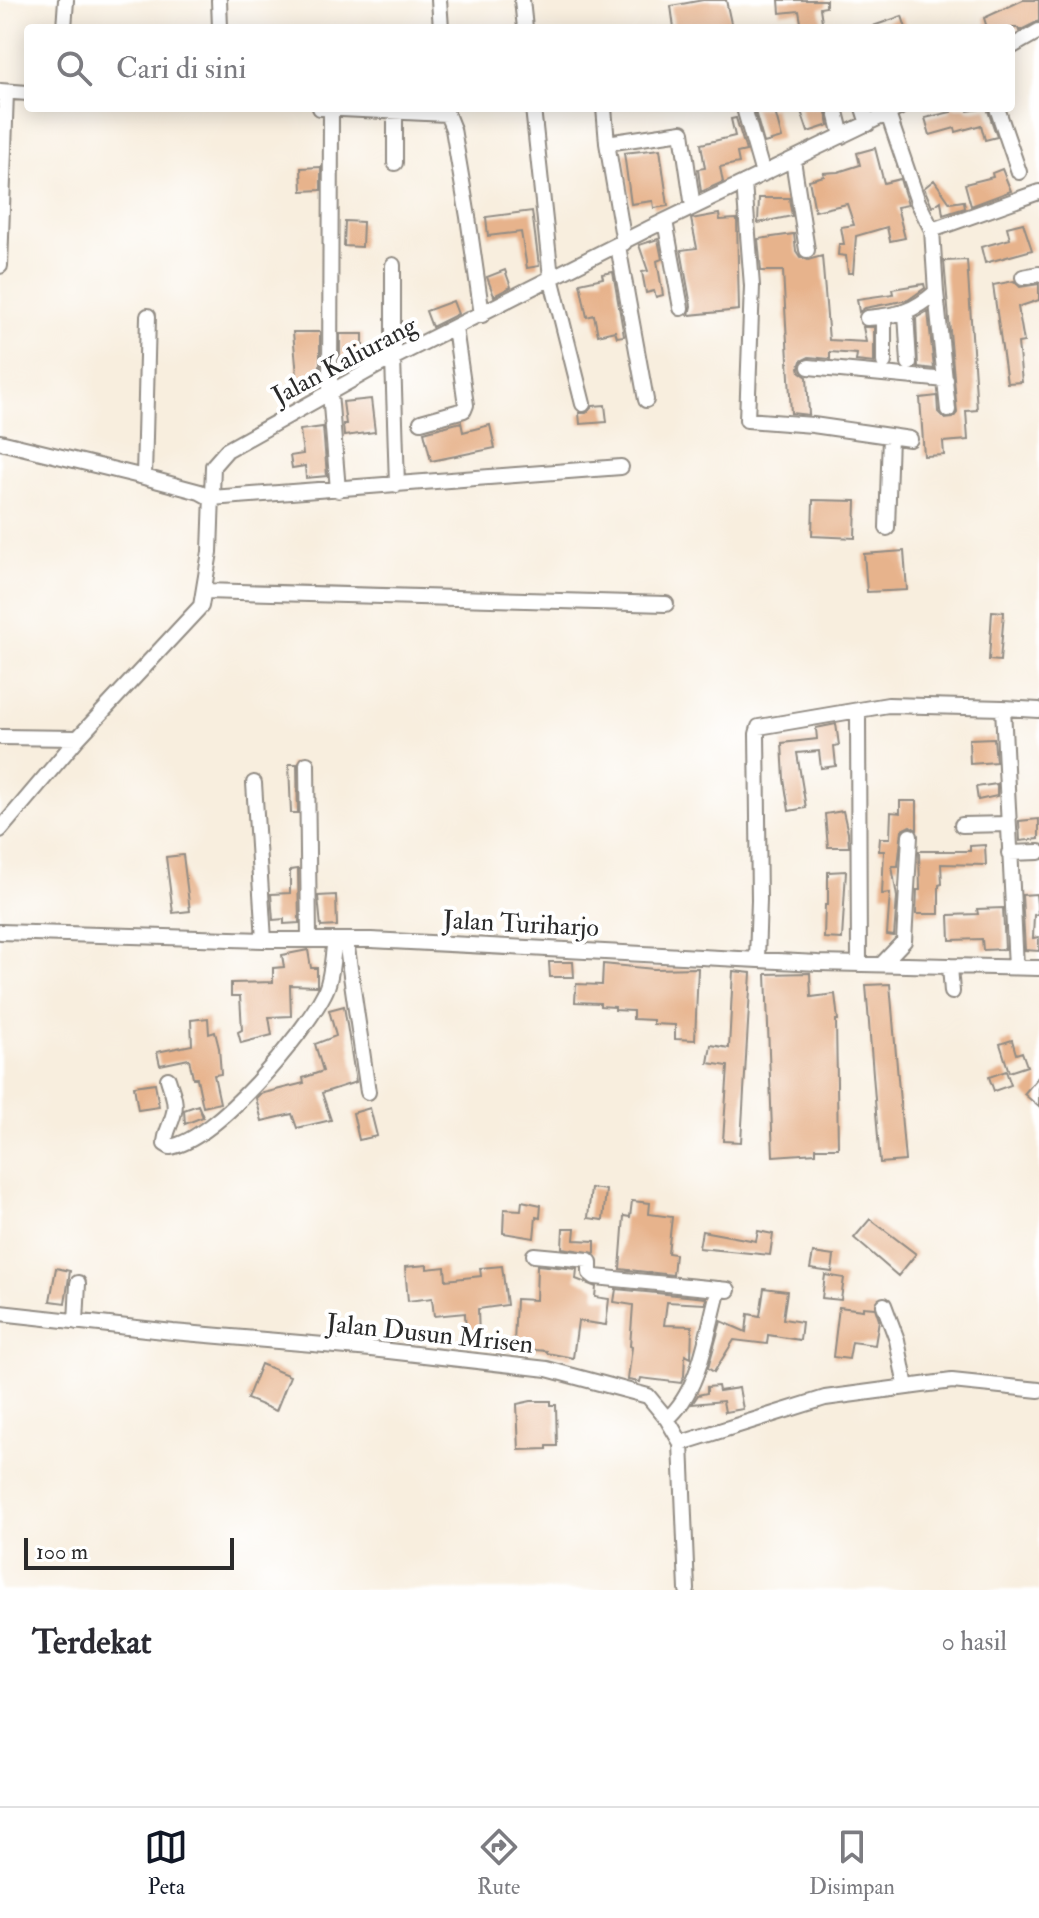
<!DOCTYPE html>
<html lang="id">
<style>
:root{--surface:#fff;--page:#f2f2f3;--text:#2b2b33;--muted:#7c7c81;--line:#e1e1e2;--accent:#111827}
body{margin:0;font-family:"IM FELL Double Pica",serif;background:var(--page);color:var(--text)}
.scale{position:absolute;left:24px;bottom:20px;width:210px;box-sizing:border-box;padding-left:8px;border:4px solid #2b2b2b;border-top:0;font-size:22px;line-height:28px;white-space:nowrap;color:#2b2b2b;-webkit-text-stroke:6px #fff;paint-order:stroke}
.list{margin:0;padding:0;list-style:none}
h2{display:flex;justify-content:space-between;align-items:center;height:104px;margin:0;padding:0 32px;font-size:34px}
h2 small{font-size:26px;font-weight:400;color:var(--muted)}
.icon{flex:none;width:44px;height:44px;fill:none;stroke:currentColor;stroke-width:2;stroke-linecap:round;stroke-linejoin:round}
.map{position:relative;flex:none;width:1039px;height:1590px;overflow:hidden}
.search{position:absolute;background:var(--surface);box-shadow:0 4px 20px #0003;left:24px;right:24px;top:24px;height:88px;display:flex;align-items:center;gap:20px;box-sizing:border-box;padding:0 28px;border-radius:8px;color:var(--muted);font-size:30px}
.sheet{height:216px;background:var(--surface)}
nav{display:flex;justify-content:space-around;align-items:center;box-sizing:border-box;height:112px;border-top:2px solid var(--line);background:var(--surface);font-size:22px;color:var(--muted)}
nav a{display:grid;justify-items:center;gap:4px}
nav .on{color:var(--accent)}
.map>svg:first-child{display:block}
.building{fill:#e7b38c}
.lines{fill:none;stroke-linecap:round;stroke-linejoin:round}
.minor-casing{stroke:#928c84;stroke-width:18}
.minor{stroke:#fff;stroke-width:14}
.labels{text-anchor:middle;stroke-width:8;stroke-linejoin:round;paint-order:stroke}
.street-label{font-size:26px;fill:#2b2b2b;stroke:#fff}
</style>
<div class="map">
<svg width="1039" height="1590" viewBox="0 0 1039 1590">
<rect width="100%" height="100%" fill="#fff"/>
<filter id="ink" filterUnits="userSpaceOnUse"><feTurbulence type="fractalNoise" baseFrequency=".0125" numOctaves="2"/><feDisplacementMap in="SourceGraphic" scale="16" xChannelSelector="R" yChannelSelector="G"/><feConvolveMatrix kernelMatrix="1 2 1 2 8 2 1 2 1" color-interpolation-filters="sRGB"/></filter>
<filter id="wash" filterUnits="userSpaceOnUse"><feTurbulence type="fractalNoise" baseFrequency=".006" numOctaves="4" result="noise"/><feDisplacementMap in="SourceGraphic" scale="32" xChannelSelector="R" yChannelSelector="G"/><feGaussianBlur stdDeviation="1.8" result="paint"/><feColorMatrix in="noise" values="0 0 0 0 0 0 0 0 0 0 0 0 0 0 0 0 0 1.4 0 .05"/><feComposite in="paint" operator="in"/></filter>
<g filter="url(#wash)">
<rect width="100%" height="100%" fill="#f8eede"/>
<g id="blocks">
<path class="building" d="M703,0H726L732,28H674L671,6Z
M779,0H826V7L820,8L823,28H802L799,11L780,13Z
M1023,0H1039V21L1019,31L1018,28H987L984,18Z
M902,16L906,28H873V26Z
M754,108H774L782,138L764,143Z
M800,108H825L829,125L808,132Z
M950,108H967L968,111L987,108L997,137L985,140L981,125L956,132L955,128L930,135L925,118L951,112Z
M736,118L746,151L737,153L739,163L720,167L723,182L701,192L698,169L705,168L701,144L735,136L731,119Z
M875,148L884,183L900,179L908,205L897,207L905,238L890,241L887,227L856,236L853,273H848L846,256L838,255L839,244H844L841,227L854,225L847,204L815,211L809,180L824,176L823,173L838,172L860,165L857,153Z
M660,149L668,206L654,208L653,201L631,204L624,153Z
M321,167V190L302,191L301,168Z
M1002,169L1011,191L971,206L965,184L993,177L992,173Z
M934,180L950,203L964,201L965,208L943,215L941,201L932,207L924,188Z
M759,198H789L792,216L758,223Z
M532,211L539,266L527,268L521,232L488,236L486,217Z
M719,214L720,220L737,219L739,310L689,315L691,306L681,250L697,248L691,219Z
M345,221L363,222L362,247L344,246Z
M1023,223L1032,250L985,263L981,247L1010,239L1007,227Z
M794,234L796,251L800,257L808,260L822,256L829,340L866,342L863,327H874V363L856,361L857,354L830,352V359L809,357L801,361L799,367L800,372L807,377L809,415L791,413L783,271H761L758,239Z
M658,239L662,259L657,261L663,295L656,297L654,291L646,293L642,272L648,271L639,245Z
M967,260L977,410L966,411L968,440L943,442L944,455L924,456L920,398L937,396L938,412L945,419L953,418L957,413L944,261Z
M505,270L511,287L494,296L487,277Z
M613,272L624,336L617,337L615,331L598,335L594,315L587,317L580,283L603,278L602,274Z
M1014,281L1020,287L1039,284V300L1018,307L1024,342L1018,343L1022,382L1007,383L993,285Z
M924,284L925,288L908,300L865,308L859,312L857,299L893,294L892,289Z
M453,301L458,314L432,327L426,311Z
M928,311L934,369L918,367L916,318Z
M293,332H320V385L298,386Z
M340,334H363V362L340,361Z
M371,399L375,432L344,436L343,424H346L343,402Z
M605,405L607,422L580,424L579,413H586L593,406Z
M461,422L463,432L490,425L495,448L431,461L424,432Z
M323,427L327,476L306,478L305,466L292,468L290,456L303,454L300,430Z
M813,500L856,501L855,538L812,536Z
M904,551L907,590L867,592L864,554Z
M992,611L1004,612L1000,661L989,660Z
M836,724L839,745L834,746L836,766L821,768L819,751L797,753L806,808L789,811L784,779L782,743L817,739L816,728Z
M994,738L996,762L970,764L969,739Z
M289,764H297L298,813H291Z
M997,784V796L978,800L976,787Z
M900,801H917V830L910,826L902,830L898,866H892L897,897L894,936L887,935L890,893L882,894L884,851H879L880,838H890L891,812L900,813Z
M843,811L848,833L849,847H828L825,814Z
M1039,819V839L1020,841L1019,821Z
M985,845L986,865L941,864L942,884L939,885V914H916L917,890H920L919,851H970V846Z
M183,855L190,911L173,913L166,857Z
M298,869L299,923L284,924V919L273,920L271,894L290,893V870Z
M846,871L842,939L824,938L825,905H828V872Z
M1036,894L1038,914L1034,915L1033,938L1039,937V951L1025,950L1022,895Z
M336,895L337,926L321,927L318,896Z
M1003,908L1005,949L983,950L982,939L950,940L949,915L978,914L977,909Z
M308,950L311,968H317V986L290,985L291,1016L269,1017L272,1035L241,1043L238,1032L242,1030L240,996H231V983L273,982V968L284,967L282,955Z
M549,962H573L574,977H550Z
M603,964L654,969L698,968L695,1040L675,1039V1025L653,1024V1020L633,1019V1011L615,1010V1007L600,1006V1003L575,1002L576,984L602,985Z
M733,971L751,973L741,1142L723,1141L728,1066L708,1063L711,1045L729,1048Z
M810,973L811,997L835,994L838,1020H836L838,1148H816V1153L773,1156L766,974Z
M890,984L905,1161L880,1163L866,985Z
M344,1006L356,1082L322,1093L331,1120L297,1128L292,1114L262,1121L256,1098L260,1094L304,1083L303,1078L323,1071L315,1044L336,1036L329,1010Z
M208,1018L209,1034L215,1032L219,1048L221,1074L214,1075L220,1103L203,1107L197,1078H193L189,1059L160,1065L157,1052L192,1045L191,1020Z
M1012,1040L1016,1054L1022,1052L1027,1066L1009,1072L1000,1044Z
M1006,1071L1011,1085L994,1091L989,1077Z
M1039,1076V1107L1024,1094Z
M155,1083L159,1107L138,1110L134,1086Z
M198,1105L203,1117L185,1124L184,1110Z
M370,1108L377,1136L359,1140L353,1113Z
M591,1188L606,1190L603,1220L588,1218Z
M522,1201L541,1205L540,1218L536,1217L534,1238L503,1233L504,1209L521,1210Z
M632,1201L650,1203L649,1214L672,1217L668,1253L675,1254L673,1275L620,1269L624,1216L630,1217Z
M870,1219L916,1254L898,1276L854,1238Z
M563,1228H575L574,1240L595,1241V1253L562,1248Z
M702,1231L756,1241L758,1231L773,1234L770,1255L699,1248Z
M813,1253L834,1256L832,1272L810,1269Z
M427,1265V1269L445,1267L446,1280L481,1276L480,1268L502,1266L507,1305L478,1309L479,1338L466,1339L465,1313L434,1316L432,1298L408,1301L405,1267Z
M537,1265L577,1269L576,1279L596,1287L595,1297L609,1299L606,1325L578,1321L573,1358L547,1353V1351L522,1349V1344H514L516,1299L536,1300Z
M56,1268L70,1271L65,1303L50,1301Z
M825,1275L844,1278L841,1300L822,1298Z
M764,1288L787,1291L783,1319L802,1322L800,1340L768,1335L767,1344L734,1340L714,1372L708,1368L721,1321L746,1332L748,1314L760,1316Z
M616,1289L706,1298L705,1304L667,1302L664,1325L692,1326L691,1358L685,1355L684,1376L681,1383L641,1378L640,1382L628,1380L632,1347L630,1346L633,1305L614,1302Z
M839,1307L863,1310V1307L875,1308L879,1320L875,1345L852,1342L849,1359L833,1357Z
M261,1364L290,1376L276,1411L247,1399Z
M718,1386L719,1391L739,1388L743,1409L725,1412L723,1401L692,1404L698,1395L707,1393V1387Z
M531,1401H551V1405H556L557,1446H547V1449L519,1450L517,1404Z"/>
</g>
</g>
<g filter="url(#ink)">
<use href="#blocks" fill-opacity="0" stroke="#928c84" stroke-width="2"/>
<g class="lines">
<g class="minor-casing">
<path id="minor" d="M219,0L220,28
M439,0L441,28
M522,0L525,28
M64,28L66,0
M1011,47L1039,31
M0,91L28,93
M320,108L447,114L453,129L468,217L482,315
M533,108L551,277L583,404
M604,108L607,143L624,243
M744,108L763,174
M835,108L842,136
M863,108L868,124
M997,108L1019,172
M331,109L330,393L338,490
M888,114L918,202L932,230L1039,192
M607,143L682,132L693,207
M793,160L807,250
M395,163V112
M744,183L752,286L747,420L813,425L910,439
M665,221L681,308
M932,230L936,292L948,410
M618,246L646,400
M393,265V358L397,485
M0,266L6,92
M1023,277L1039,274
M906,313L909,363
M884,316V362
M867,318C898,315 912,313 936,292
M809,367L946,380
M421,422L464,410L466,405L455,328
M0,442L144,477L200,492L211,498L621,467
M144,477L148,316
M887,528L890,436
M205,591L666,604
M858,711L859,964
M0,737L78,738
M307,764L309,939
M254,783L264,940
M962,825L1008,824
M0,830L78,738L201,606L210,552L213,466L227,450L377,366L650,228L899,108
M1009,853L1039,852
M0,932L264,940H371L818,963L1039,968
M346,941L368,1092
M757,959L759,900L757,734L759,727L888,705L1003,708
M882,964L904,941L910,836
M950,966L952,992
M1016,967L1003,708L1039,710
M168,1079C171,1090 177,1101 174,1112C172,1123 165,1132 165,1144L170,1147C216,1140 303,1035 324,994C332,980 332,957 335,940
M534,1255L588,1260L590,1262V1273L595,1277L728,1290
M884,1305L897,1340L906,1387
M0,1313L173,1332L371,1349L547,1369L648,1396L667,1419L681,1443L687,1590
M76,1322L78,1283
M667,1419C701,1390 707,1330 719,1289
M681,1443L825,1398L952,1381L1039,1390"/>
</g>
<use href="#minor" class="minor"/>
</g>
</g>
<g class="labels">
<g class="street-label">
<text transform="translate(344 360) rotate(-28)" y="9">Jalan Kaliurang</text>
<text transform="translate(521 923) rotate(3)" y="9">Jalan Turiharjo</text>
<text transform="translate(430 1333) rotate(6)" y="9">Jalan Dusun Mrisen</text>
</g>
</g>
</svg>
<div class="scale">100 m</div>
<div class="search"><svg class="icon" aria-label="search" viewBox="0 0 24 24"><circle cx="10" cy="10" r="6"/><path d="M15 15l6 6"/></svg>Cari di sini</div>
</div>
<section class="sheet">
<h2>Terdekat<small>0 hasil</small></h2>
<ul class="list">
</ul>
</section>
<nav>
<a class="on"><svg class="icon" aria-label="map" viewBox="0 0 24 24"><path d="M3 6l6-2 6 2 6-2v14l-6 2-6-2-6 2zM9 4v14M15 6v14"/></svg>Peta</a>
<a><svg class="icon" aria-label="directions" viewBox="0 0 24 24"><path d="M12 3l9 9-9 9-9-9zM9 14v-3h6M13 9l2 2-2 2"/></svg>Rute</a>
<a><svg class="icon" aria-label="saved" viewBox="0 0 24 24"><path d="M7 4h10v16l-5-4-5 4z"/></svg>Disimpan</a>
</nav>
